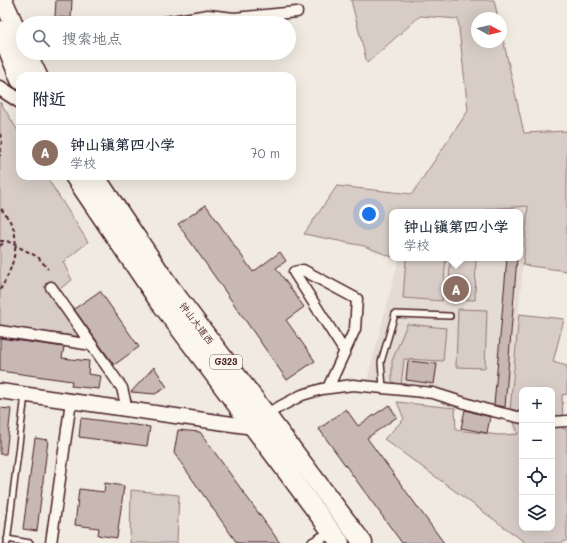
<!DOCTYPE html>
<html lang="zh">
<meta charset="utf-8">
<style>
:root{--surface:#fff;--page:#f2f2f3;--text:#1f2937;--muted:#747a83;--line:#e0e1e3;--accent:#0f766e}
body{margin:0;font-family:Mali,"LXGW WenKai TC",sans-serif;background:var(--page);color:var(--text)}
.controls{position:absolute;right:12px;bottom:12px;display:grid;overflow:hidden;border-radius:8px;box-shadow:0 4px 16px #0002}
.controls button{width:36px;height:36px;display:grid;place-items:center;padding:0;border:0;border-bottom:1px solid var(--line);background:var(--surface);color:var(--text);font:20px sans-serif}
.compass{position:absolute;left:471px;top:12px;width:36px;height:36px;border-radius:50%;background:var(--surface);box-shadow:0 4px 16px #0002;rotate:98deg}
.you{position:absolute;left:369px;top:214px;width:14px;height:14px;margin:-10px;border:3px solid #fff;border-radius:50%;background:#1a73e8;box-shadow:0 0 0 6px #1a73e833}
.badge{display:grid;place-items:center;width:26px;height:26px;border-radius:50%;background:var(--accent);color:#fff;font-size:13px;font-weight:700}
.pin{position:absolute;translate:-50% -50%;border:2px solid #fff;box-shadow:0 1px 4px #0006}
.popup{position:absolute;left:389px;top:209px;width:134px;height:52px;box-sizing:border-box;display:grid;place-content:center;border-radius:8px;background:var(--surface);filter:drop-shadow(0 1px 3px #0005);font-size:13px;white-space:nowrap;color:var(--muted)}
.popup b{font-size:15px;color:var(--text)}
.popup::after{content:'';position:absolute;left:50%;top:100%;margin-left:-8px;border:8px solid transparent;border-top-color:var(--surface)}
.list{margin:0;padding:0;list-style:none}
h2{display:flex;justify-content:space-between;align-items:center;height:52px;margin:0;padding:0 16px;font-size:17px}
h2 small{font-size:13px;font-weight:400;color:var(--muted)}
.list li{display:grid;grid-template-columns:26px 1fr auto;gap:12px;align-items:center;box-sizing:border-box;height:56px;padding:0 16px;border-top:1px solid var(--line)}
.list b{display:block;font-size:15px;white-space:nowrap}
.list p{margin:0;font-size:13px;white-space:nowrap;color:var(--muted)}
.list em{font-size:13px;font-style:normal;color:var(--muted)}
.icon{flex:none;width:22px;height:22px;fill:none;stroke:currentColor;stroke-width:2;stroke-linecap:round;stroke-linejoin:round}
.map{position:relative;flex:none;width:567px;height:543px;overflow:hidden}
.search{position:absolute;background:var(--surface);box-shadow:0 4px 16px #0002;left:16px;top:16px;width:280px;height:44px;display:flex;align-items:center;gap:10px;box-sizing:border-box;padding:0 14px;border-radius:22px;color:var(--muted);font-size:15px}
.panel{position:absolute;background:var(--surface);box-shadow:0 4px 16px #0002;left:16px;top:72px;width:280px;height:108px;border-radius:12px}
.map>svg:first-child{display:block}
.built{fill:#e4dbd2}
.green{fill:#d8ccc6;stroke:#917678;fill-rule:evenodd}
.building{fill:#c8b8b3;stroke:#4a1f2b}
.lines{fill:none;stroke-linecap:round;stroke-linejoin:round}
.lane-casing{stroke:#4a1f2b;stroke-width:8}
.street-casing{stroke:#4a1f2b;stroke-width:13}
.secondary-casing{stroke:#4a1f2b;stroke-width:17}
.highway-casing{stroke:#4a1f2b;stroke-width:21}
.path{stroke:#4a1f2b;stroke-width:2;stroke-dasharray:4 3;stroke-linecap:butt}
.lane{stroke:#fbf7ec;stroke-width:5}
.street{stroke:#fbf7ec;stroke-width:10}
.secondary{stroke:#fbf7ec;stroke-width:14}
.highway{stroke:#fbf7ec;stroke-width:18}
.labels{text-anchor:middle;stroke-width:3;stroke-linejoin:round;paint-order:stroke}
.shield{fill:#fbf7ec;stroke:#7f6065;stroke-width:1}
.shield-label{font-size:9px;font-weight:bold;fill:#4a1f2b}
.street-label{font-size:10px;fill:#4a1f2b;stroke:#fbf7ec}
</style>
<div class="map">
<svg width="567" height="543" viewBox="0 0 567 543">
<rect width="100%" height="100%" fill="#f0eae0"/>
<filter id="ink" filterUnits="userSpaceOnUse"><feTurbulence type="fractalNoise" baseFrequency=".025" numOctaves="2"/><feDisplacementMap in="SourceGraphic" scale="8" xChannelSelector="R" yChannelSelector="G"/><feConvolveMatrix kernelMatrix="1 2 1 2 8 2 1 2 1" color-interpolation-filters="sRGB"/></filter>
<g filter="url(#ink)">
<path class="built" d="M528,206L510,411L480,404L434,388L367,381L399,258H520V212H483L488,209Z"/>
<path class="green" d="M351,0H494L498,18H477V42H501V30L524,133L567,131V271L523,265L528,206L488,209L483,212H392V257L364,246L304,234L337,186L412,194L468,111L458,19L420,16L367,63Z
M0,102L20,134V176H46L88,242L63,262L72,280L51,295L82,337L0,326Z
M406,258H446L442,301L403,298Z
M450,258H476L475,300L449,299Z
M458,309L487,310L485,368L456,367Z
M519,314L564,319L553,362L567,366V394L562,395L563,429H567V540L561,543H526L384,439L404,419L397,402L455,408L456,430L499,435L518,434L510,411ZM522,390H552V528H522Z
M407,324L446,328L443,361L404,359L401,386L397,385L392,381V361Z
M131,490L179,495L177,543H130Z"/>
<path class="building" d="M56,0H72L71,18L55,17Z
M206,205L253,272L280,252L286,261L276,268L304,307L286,320L315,361L287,380L178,224Z
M507,258H517L505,407L494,405Z
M100,291L139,347L114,365L74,309Z
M0,338L64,347L62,358L89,361L88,374L101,376L99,389L71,386L72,381L0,371Z
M408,361L437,364L434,384L406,380Z
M154,367L167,387L155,394L131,392Z
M389,405L397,417L367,438L444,543H402L319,429L346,409L358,426Z
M0,408L11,409L6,454H0Z
M465,410L490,417L487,433L461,428Z
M81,418L150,427L147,446L79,437Z
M178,430L200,432L280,543H237L174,453Z
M35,438L48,440L37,531L23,529Z
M105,483L124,486L117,538L98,535L99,528L75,525L79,489L104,492Z"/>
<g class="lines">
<g class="lane-casing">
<path id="lane" d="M383,388L381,362L395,314L450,316
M7,539L30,543
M7,543L25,395"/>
</g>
<g class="street-casing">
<path id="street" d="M160,23L208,15L234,18L297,12
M51,287L122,388L127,409
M0,331L92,345
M328,388L355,329L357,299L303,270L294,272L345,352
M266,414L302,395L322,389L353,385L433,393L484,409L522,418
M552,422L567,421
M51,543L71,401
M313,543L335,530"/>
</g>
<g class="secondary-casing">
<path id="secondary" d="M0,88L20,101
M0,391L253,427L257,422"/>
</g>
<g class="highway-casing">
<path id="highway" d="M3,0L23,45
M0,30L20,80
M27,53L38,76
M74,176L156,297L340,543
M95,176L170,287L363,543"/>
</g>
<path class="path" d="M0,134L2,141L0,156
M0,241H7L38,257L48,269
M0,246L5,241
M0,290C11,272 19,250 14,230C12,222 5,215 1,208"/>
<use href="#lane" class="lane"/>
<use href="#street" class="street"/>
<use href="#secondary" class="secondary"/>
<use href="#highway" class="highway"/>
</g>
</g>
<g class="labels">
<rect class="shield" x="210" y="355" width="32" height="14" rx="3"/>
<g class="shield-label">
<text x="226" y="365">G323</text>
</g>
<g class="street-label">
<text transform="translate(197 323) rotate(53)" y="4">钟山大道西</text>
</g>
</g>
</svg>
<div class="controls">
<button>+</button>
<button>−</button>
<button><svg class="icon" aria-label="locate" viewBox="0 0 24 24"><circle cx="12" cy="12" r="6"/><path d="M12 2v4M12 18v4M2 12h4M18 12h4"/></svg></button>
<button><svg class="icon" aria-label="layers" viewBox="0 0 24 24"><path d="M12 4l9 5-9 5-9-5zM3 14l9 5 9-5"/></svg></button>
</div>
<svg class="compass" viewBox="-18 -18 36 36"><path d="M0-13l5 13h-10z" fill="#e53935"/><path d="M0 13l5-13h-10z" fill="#747a83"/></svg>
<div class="you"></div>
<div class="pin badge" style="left:456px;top:289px;background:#8d6e63">A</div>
<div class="popup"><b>钟山镇第四小学</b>学校</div>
<div class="search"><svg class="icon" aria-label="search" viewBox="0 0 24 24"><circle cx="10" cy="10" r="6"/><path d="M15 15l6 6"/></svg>搜索地点</div>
<section class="panel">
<h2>附近<small></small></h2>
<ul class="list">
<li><span class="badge" style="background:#8d6e63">A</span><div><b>钟山镇第四小学</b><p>学校</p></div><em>70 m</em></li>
</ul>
</section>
</div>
